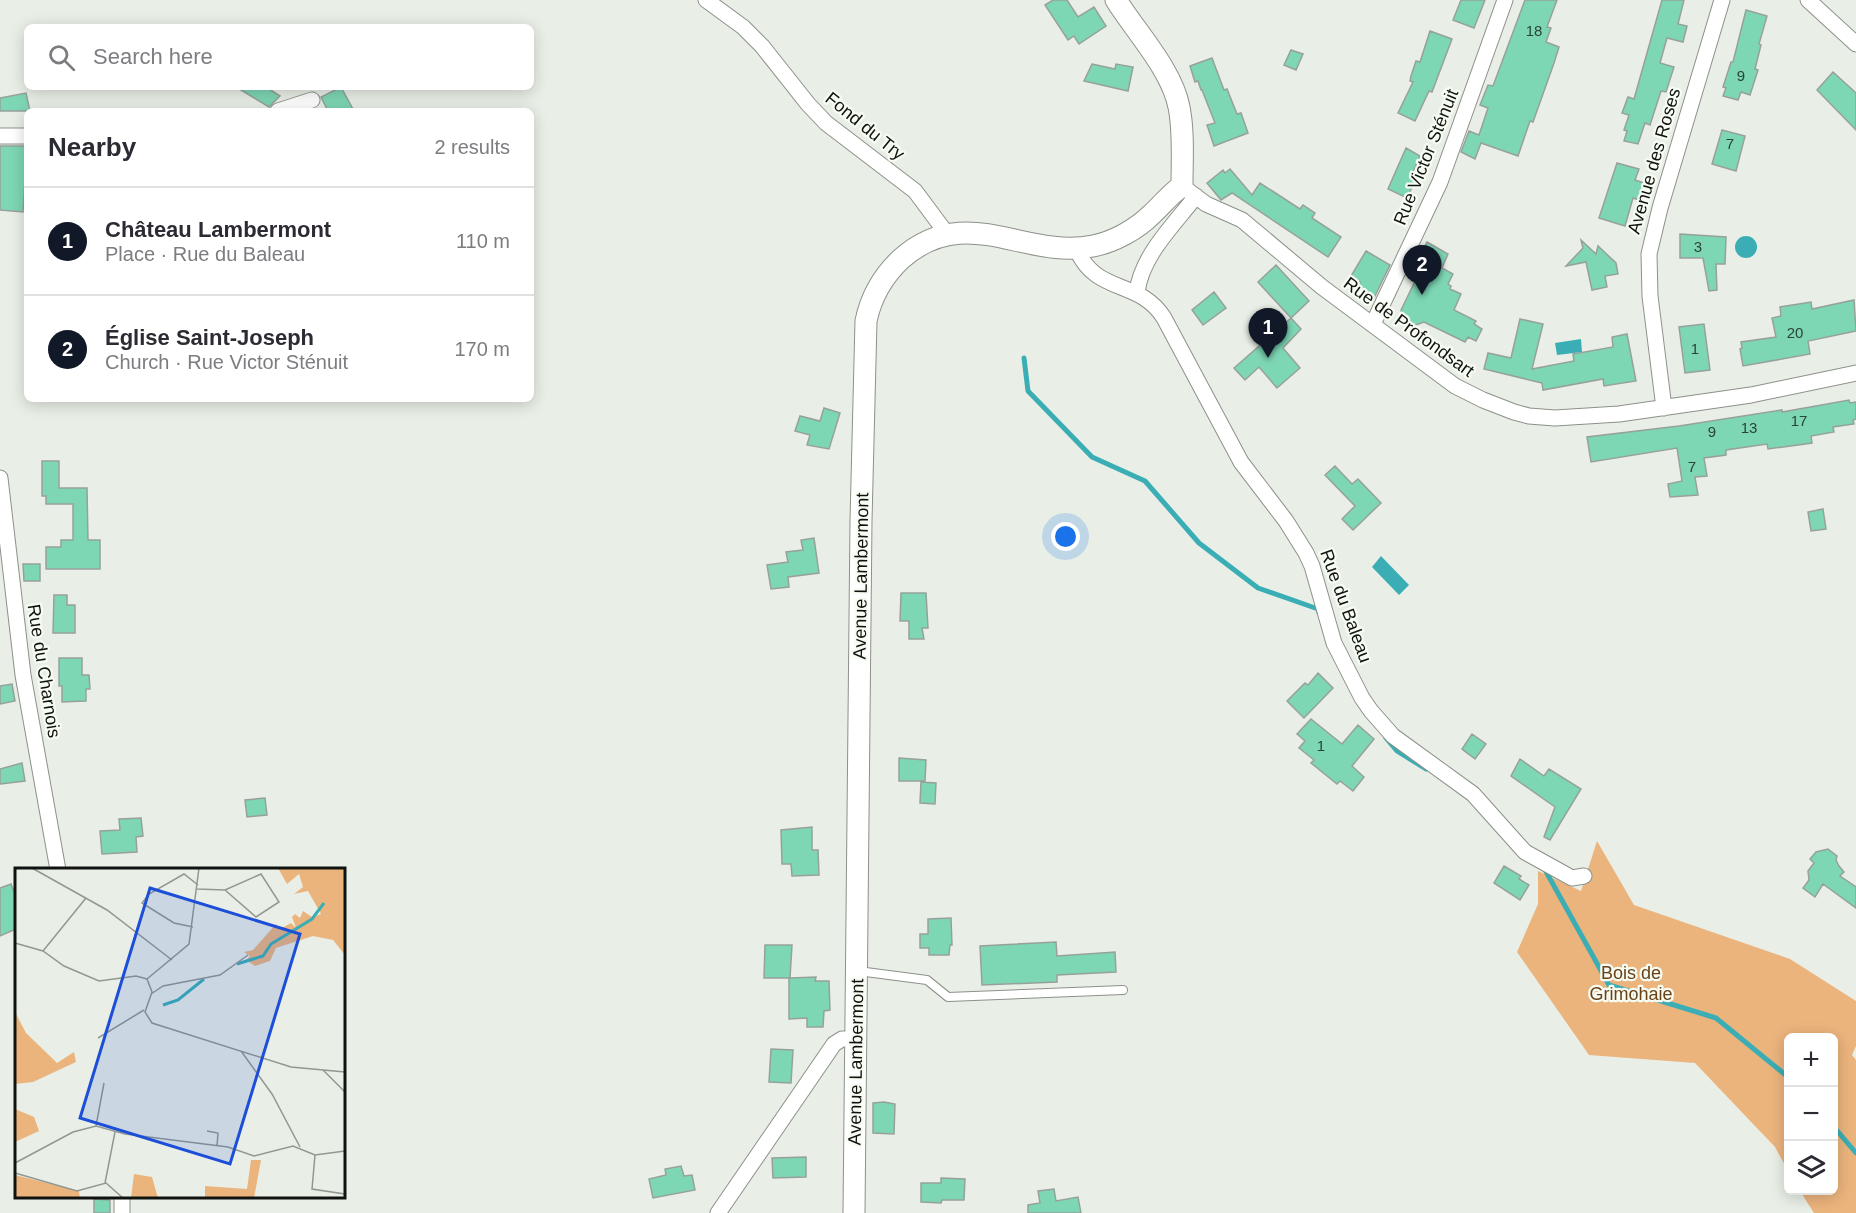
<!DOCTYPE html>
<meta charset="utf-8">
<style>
:root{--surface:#fff;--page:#f2f2f3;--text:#2b2b33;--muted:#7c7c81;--line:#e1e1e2;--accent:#111827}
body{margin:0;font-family:Arial,sans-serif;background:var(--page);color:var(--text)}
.controls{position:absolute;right:18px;bottom:18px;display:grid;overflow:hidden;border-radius:9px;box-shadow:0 3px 15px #0003}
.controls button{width:54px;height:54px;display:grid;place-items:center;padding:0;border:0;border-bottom:2px solid var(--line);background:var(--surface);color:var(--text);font:30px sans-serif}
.you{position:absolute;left:1066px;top:537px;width:21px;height:21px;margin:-15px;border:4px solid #fff;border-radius:50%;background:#1a73e8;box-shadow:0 0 0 9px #1a73e833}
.badge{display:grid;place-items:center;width:39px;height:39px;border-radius:50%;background:var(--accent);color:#fff;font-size:20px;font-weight:700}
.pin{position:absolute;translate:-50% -50px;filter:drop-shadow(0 2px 3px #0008)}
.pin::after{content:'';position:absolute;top:32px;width:21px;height:18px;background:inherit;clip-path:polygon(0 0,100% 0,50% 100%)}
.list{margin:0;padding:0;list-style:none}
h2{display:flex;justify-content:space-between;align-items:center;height:78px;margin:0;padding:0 24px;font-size:26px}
h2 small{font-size:20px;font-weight:400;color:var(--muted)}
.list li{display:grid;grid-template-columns:39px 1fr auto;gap:18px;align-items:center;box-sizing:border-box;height:108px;padding:0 24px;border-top:2px solid var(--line)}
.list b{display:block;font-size:22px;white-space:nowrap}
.list p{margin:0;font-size:20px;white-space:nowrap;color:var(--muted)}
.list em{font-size:20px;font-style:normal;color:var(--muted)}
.icon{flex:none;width:33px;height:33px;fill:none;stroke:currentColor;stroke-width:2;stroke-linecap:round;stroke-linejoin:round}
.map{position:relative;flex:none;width:1856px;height:1213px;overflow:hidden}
.search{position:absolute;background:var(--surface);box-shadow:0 3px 15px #0003;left:24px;top:24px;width:510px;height:66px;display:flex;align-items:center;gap:15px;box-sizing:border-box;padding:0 21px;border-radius:9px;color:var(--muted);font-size:22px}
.panel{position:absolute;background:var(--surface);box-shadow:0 3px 15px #0003;left:24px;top:108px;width:510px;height:294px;border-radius:9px}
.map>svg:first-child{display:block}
.green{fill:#ecb47d}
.water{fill:#3baeb5}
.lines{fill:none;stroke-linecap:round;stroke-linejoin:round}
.stream{stroke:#3baeb5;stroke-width:5}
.building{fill:#7dd6b4;stroke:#97a19c;stroke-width:1.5}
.lane-casing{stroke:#8c9189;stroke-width:10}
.street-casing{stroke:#8c9189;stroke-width:17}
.secondary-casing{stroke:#8c9189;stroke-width:23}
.lane{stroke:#fff;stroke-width:8}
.street{stroke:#fff;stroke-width:15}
.secondary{stroke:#fff;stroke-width:21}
.labels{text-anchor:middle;stroke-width:4.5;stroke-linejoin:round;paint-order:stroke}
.number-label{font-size:15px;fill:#2b4338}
.street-label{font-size:18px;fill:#10120f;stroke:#f7fcf3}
.park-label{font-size:18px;fill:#694217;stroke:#f7fcf3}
.inset-river{fill:none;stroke:#3baeb5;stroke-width:3}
.inset-road{fill:none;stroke:#929790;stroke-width:1.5}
.view{fill:#1d4ed8;fill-opacity:0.15;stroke:#1d4ed8;stroke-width:3}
.inset-edge{fill:none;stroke:#10120f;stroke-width:3}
</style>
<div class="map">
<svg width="1856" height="1213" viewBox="0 0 1856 1213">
<rect width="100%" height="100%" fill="#e9efe6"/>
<path class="green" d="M1597,841L1634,905L1790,959L1856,1001V1046L1852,1055L1856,1060V1213H1814L1800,1191L1834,1190V1038H1788V1171L1775,1147L1695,1063L1589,1055L1517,952L1538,904V871L1581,891Z"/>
<path class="water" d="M1735 247a11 11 0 1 1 22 0a11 11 0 1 1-22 0Z
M1581,339L1582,352L1557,355L1555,343Z
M1381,556L1409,585L1399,595L1372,567Z"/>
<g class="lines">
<path class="stream" d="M1024,358L1028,391L1092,457L1145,481L1199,543L1258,588L1318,609L1319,613
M1386,738L1397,751L1426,769
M1544,868L1609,985L1716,1018L1788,1077
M1834,1127L1856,1153"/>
</g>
<path class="building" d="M1053,0H1067L1078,17L1094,7L1106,26L1079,44L1074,36L1068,40L1045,5Z
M1461,0H1485L1474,28L1453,20Z
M1525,0H1557L1547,27L1551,28L1546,42L1559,47L1554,63L1533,122L1530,121L1518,156L1481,143L1475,159L1461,152L1469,131L1479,135L1488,108L1480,105L1488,85L1493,86Z
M1662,0H1684L1678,24L1687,26L1683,42L1667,38L1660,63L1674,67L1666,92L1661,91L1650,125L1645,123L1638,144L1624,141L1627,131L1624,130L1629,115L1622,113L1628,97L1634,99Z
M1746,10L1767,16L1759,44L1761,45L1755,69L1758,70L1750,95L1741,92L1738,100L1723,96L1726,88L1723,87L1731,62H1733Z
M1430,31L1452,39L1432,92L1429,91L1415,121L1398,113L1413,82L1410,81L1411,76L1416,61L1420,62Z
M1291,50L1303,54L1296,70L1284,65Z
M1212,58L1224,90L1227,89L1237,114L1241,113L1248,133L1214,146L1207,125L1215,123L1202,90H1201L1198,81L1195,82L1190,66Z
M1092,64L1115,69L1116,64L1133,67L1128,91L1084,81Z
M1833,72L1856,93V130L1817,90Z
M236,87H266L280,96L269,107Z
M341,87L354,111H328L321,97Z
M26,93L30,111H0V98Z
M1722,130L1745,136L1736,171L1712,164Z
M0,146H27L23,212L0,210Z
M1406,148L1420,156L1413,172L1418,174L1407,198L1388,189Z
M1617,163L1639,169L1635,180L1653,186L1648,203L1633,198L1625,226L1599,218Z
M1230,169L1252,195L1260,183L1300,209L1303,205L1315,213L1312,218L1341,237L1328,257L1232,193L1221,200L1207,183L1223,170L1225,173Z
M1680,234L1726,237L1725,264H1716L1717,290L1709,291L1703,258H1680Z
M1581,240L1596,254L1598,246L1616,263L1618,274L1605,276L1607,287L1592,290L1586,262L1566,266L1583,248Z
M1427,242L1448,254L1442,268L1453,274L1448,284L1451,286L1450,289L1461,294L1454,310L1476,321L1474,324L1482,329L1476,341L1468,337L1465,342L1424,322L1413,326L1403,320L1401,310L1418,275L1412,272Z
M1366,251L1390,265L1374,298L1356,288L1360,282L1351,276Z
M1276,265L1309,301L1291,318L1258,282Z
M1214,292L1226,308L1203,325L1192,310Z
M1854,300L1856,331L1808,341L1810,354L1743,366L1740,349L1742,348L1741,342L1776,337L1772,318L1781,316L1780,307L1811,302L1812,309Z
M1291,318L1301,329L1283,348L1300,368L1277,388L1259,367L1245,380L1234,368Z
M1520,319L1543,324L1532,369L1574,361L1573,354L1613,347L1612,337L1627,334L1636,381L1604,386L1603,379L1543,390L1542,383L1484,369L1488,353L1511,358Z
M1704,324L1710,370L1685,373L1679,327Z
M1849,400L1850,403L1856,402V419L1853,420L1854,424L1833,427L1834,432L1811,436L1812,443L1768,449L1767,444L1726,450V455L1704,458L1707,476L1695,477L1698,495L1670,497L1668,484L1682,481L1677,448L1591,462L1587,437L1679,426L1782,410V412Z
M824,408L840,413L829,449L807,445L810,435L795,431L800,416L820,421Z
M42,461H59V488H87L88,540H100V569H46V547H61V540H73V504H46V496H42Z
M1335,466L1352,484L1358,479L1381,503L1353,530L1342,519L1355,506L1325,475Z
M1823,509L1826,529L1811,531L1808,512Z
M814,538L819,573L788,577L789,587L771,589L767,565L788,562L786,552L803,550L801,540Z
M23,564H40V581H24Z
M901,593H926L928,628H922L924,639H909V621H900Z
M54,595H67V605H75V633H53Z
M59,658H82V675H89L90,689H86V701L62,702V686H59Z
M1318,673L1333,688L1304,718L1287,701L1305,683L1308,685Z
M12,684L15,701L0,704V686Z
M1311,719L1342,744L1358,725L1374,739L1352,766L1364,777L1353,791L1340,781L1337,784L1311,763L1314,760L1299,748L1305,741L1297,734Z
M1472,734L1486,744L1475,759L1462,749Z
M899,758L926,760L925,781H899Z
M1520,759L1544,776L1549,769L1581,789L1550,840L1544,837L1555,807L1511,776Z
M22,763L25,781L0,784V769Z
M921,782L936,783L935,804L920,803Z
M265,798L267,815L247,817L245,800Z
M141,818L143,836L136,837L137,852L102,854L100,831L120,830L119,819Z
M812,827V850H818L819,875L792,876L791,864H782L781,830Z
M1828,849L1837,856L1836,860L1839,866L1844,872L1840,876L1856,887V908L1823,884L1815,897L1803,888L1809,880L1808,871L1814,863L1810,859L1816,852Z
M1504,866L1521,876L1519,879L1529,885L1520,900L1494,883Z
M11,884L16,897V929L0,936V888Z
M951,918L952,945H950L949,955H929V948H920V934H928V919Z
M1056,942L1057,956L1115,952L1116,972L1057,975V982L982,985L980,946Z
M765,945H792L790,978L816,977L815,981H829L830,1010L824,1011L823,1027H807V1018L789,1019V978H764Z
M771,1049L793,1050L791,1083L769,1082Z
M884,1102L895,1104L894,1134L873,1133V1103Z
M806,1157V1177L773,1178L772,1158Z
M681,1166L684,1176L692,1175L695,1190L653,1198L649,1179L666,1175L665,1169Z
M941,1178L965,1179L964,1200H942L941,1203L921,1202V1183H941Z
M1054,1189L1056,1201L1078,1197L1081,1213H1028V1205L1040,1203L1038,1191Z
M94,1199L110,1200V1213H94Z"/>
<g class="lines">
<g class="lane-casing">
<path id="lane" d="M858,971L927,980L948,997L1123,990"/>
</g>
<g class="street-casing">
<path id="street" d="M706,0L743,27L762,46L808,104L826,123L915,191L947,234
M1808,0L1856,44
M278,111L312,100
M0,136H27
M1182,186L1206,204L1242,220L1322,287L1455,386L1483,400L1514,412L1529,416L1555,418L1619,414L1751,395L1856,373
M1076,248C1096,296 1139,278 1164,318L1241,462L1286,521L1306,553L1312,566L1334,643L1362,698L1371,711L1393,736L1473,794L1525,852L1572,878L1584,876
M1137,292C1142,255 1173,226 1196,196
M1373,324L1440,182L1505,0
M1664,408L1650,296L1649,254L1660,208L1722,0
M0,478L23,675L58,870
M122,1196V1213
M718,1213L834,1044L842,1039H856"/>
</g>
<g class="secondary-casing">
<path id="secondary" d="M854,1213L861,521L866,321C871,297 882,277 901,259C966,201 1024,260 1093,246C1114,242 1137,229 1152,214C1163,204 1170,194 1182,186C1182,160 1184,132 1179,107C1172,70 1136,32 1116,0"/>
</g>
<use href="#lane" class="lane"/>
<use href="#street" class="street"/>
<use href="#secondary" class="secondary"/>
</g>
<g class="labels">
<g class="number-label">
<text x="1534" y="36">18</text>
<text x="1741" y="81">9</text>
<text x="1730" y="149">7</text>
<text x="1698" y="252">3</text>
<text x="1795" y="338">20</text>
<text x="1695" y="354">1</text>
<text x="1799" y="426">17</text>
<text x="1749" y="433">13</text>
<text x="1712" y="437">9</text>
<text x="1692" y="472">7</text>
<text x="1321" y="751">1</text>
</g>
<g class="street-label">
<text transform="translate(865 126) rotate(39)" y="6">Fond du Try</text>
<text transform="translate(1426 157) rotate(-68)" y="6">Rue Victor Sténuit</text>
<text transform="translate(1654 161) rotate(-74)" y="6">Avenue des Roses</text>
<text transform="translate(1409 327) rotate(36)" y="6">Rue de Profondsart</text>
<text transform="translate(861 576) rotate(-89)" y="6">Avenue Lambermont</text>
<text transform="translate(1346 606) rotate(70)" y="6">Rue du Baleau</text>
<text transform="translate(44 671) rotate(81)" y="6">Rue du Charnois</text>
<text transform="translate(856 1062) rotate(-89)" y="6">Avenue Lambermont</text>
</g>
<g class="park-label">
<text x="1631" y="979">Bois de<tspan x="1631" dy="21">Grimohaie</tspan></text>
</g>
</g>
<g transform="translate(15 868)">
<rect width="330" height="330" fill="#e9efe6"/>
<path d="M263,0H330V87L318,72L298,68L261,80L255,93L240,98L231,92L235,88L229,84L238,82L261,56L265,61L276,55L281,60L277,49L280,46L285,50L288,43L297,49L306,46L293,23L279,26L288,19L284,6L272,16ZM0,144L11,165L38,191L42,195L59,184L61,194L18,214L0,216ZM0,241L19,249L24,263L0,274ZM236,292H246L239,330H190V318L232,321ZM119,306L137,309L143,330H116ZM0,307L64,323L65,330H0Z" fill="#ecb47d"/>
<path class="inset-river" d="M222,96L248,88L256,76L297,51L309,35M148,137L163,132L189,111"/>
<path class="inset-road" d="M17,0L92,42L157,92M182,21L210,22L246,6L264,34L241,49L210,22M178,59L159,55L127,35L134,26L169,6L183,17M0,75L28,83L49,98L84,113L121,108L132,111M28,83L71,30M132,111L137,124L130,144L137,155L276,199L330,204M132,111L174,76L184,0M136,126L148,118L205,107L233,87M83,170L129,142M226,183L257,226L285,279M308,202L330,224M81,258L89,215M192,263L203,265L202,278M300,287L297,321L330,326M0,295L58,264L81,258L110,266L213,279L239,288L278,278L300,287L330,283M0,305L62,323L91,315L108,330M90,315L100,264"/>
<path class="view" d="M135,20L285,66L215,296L65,250Z"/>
<rect width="330" height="330" class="inset-edge"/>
</g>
</svg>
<div class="controls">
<button>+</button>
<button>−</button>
<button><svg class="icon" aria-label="layers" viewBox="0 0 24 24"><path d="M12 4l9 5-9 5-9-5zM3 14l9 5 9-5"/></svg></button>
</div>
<div class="you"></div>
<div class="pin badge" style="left:1268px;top:358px">1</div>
<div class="pin badge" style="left:1422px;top:295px">2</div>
<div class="search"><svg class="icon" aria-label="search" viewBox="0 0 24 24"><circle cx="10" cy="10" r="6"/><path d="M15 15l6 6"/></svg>Search here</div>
<section class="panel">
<h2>Nearby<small>2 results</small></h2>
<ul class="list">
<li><span class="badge">1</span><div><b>Château Lambermont</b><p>Place · Rue du Baleau</p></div><em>110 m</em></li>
<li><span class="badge">2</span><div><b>Église Saint-Joseph</b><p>Church · Rue Victor Sténuit</p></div><em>170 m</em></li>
</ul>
</section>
</div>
